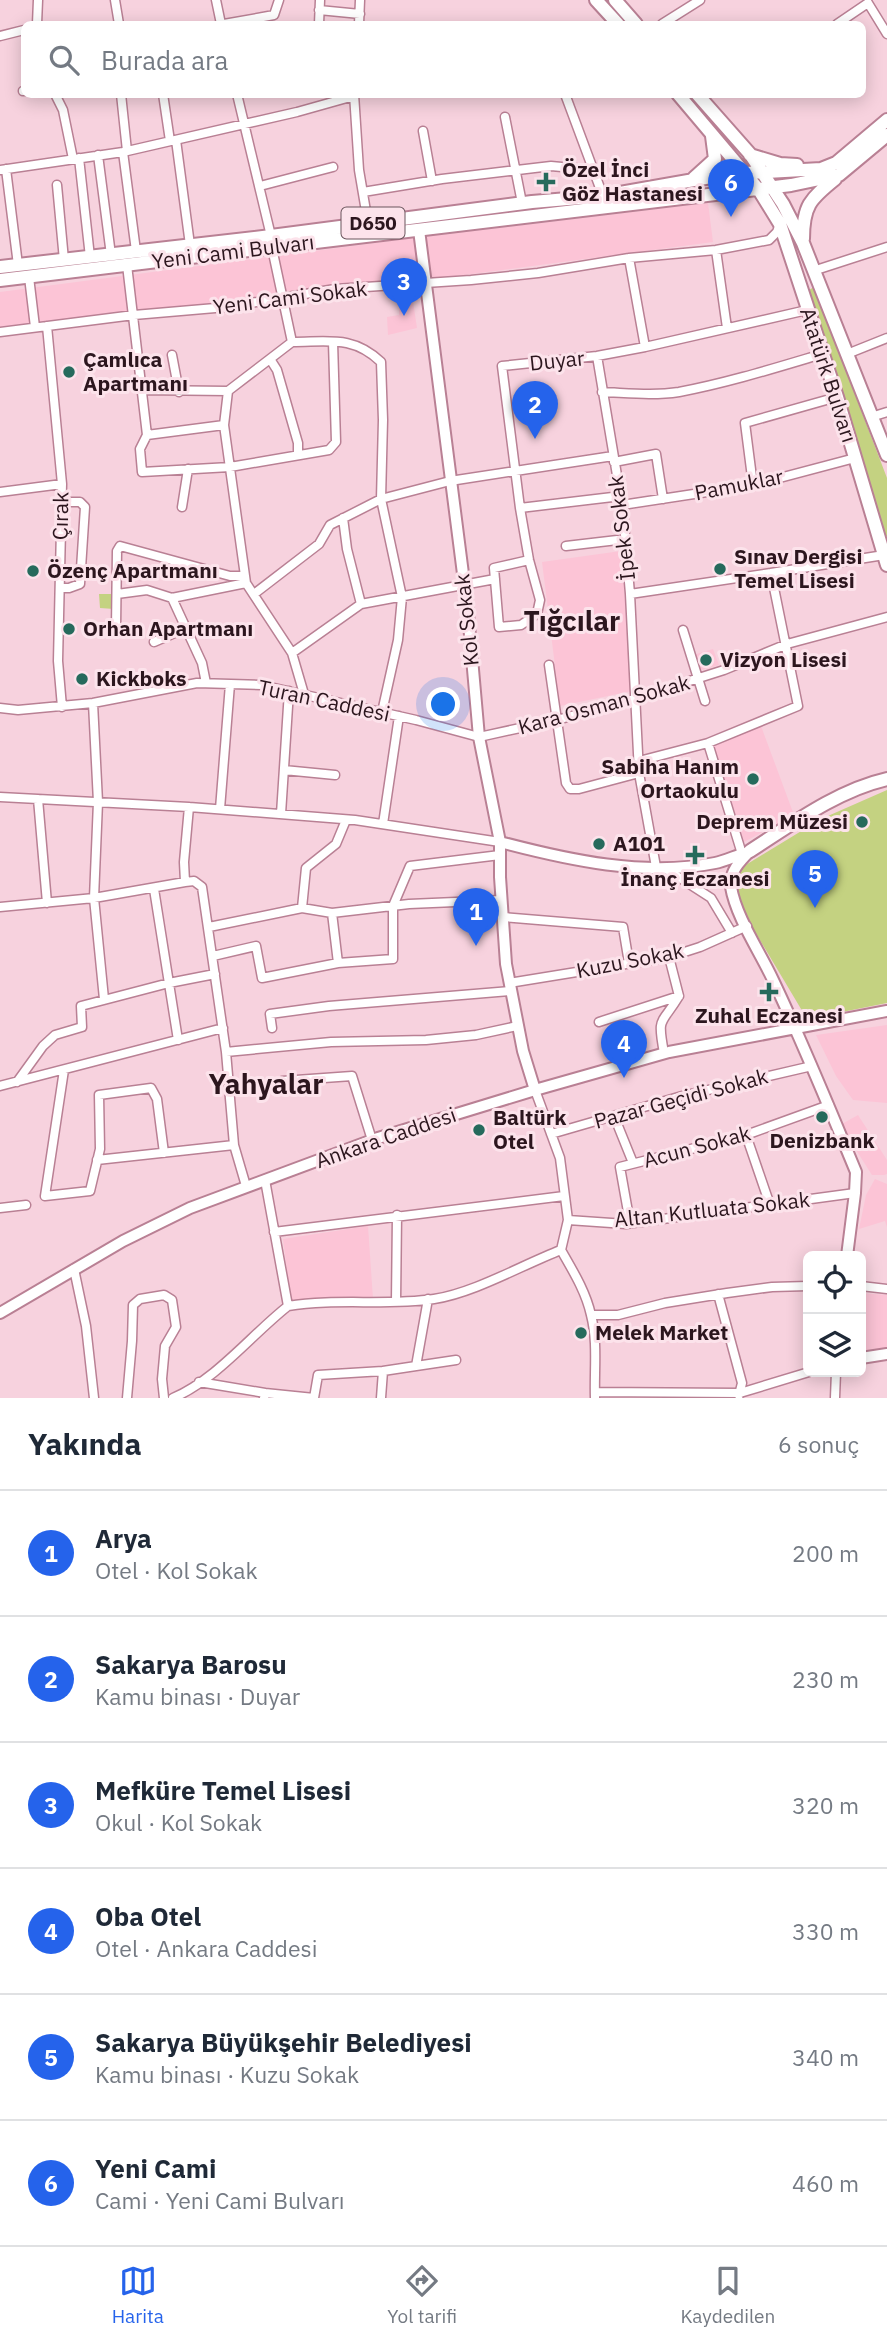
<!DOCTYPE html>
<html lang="tr">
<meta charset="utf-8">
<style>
:root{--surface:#fff;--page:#f6f6f7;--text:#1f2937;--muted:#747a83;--line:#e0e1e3;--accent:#2563eb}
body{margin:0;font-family:"IBM Plex Sans",sans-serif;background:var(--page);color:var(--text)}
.controls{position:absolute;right:21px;bottom:21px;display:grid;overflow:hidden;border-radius:10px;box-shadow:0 4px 18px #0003}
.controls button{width:63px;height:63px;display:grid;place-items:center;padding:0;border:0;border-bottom:2px solid var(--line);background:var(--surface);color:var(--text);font:35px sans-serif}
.you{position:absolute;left:444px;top:705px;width:24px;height:24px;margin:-18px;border:5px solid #fff;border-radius:50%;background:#1a73e8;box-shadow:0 0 0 10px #1a73e833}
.badge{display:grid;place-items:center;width:46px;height:46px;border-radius:50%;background:var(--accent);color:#fff;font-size:23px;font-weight:700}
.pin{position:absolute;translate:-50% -58px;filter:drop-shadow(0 2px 4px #0008)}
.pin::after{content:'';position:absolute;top:37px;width:24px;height:21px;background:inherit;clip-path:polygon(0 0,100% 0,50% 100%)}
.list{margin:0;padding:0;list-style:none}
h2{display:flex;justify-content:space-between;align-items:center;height:91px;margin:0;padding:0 28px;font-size:30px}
h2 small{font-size:23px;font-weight:400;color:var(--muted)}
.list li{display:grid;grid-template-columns:46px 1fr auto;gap:21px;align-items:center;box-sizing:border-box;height:126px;padding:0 28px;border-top:2px solid var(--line)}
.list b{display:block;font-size:26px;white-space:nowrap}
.list p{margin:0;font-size:23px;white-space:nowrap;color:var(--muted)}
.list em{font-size:23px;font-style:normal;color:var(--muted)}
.icon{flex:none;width:38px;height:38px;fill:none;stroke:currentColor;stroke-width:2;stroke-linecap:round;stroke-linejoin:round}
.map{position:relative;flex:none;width:887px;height:1398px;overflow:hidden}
.search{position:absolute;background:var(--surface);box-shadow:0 4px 18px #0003;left:21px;right:21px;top:21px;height:77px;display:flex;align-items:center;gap:18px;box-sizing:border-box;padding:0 24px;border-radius:10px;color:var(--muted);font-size:26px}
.sheet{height:847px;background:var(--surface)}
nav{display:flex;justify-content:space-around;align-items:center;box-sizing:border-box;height:98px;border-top:2px solid var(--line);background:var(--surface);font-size:19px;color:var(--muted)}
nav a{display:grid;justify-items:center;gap:4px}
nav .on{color:var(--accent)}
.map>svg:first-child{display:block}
.built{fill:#fcc4d6}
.green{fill:#c4d281}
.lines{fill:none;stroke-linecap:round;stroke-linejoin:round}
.street-casing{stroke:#b98094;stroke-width:11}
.secondary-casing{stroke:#b98094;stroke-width:14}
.primary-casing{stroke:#b98094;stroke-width:16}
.street{stroke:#fff;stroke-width:8}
.secondary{stroke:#fff;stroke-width:10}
.primary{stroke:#fff;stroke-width:12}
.poi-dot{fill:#266a5c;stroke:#fce3eb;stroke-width:2.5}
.labels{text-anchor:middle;stroke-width:6;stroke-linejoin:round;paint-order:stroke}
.shield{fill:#fce3eb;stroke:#6a545c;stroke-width:2}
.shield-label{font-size:19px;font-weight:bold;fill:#2c161e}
.poi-label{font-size:21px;font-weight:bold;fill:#2c161e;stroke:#fce3eb;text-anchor:start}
.street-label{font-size:21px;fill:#2c161e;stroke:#fce3eb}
.district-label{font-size:28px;font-weight:bold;fill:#2c161e;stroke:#fce3eb}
</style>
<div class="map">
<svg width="887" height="1398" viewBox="0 0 887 1398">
<rect width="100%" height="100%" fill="#f7d2de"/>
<path class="built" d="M708,203L713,242L434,279L0,329V292L429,236Z
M399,295H412L417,328L388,335L387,317L399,315Z
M621,551L632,691L560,706L542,562Z
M713,649L719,665L698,671L693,655Z
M761,726L794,815L744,842L713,744Z
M887,1025V1103L853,1100L836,1076L816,1035Z
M858,1115L887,1160V1174L884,1175H872L840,1125Z
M875,1179L887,1184V1227L885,1221L859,1229L866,1195Z
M368,1226L373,1299L291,1301L283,1239Z
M861,1293L887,1295V1348L861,1352Z"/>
<path class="green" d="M814,287L887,478V536L885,537L809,290Z
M99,594H113L114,609L100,608Z
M887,790V1003L807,1019L736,900V885L739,869L821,819Z"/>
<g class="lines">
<g class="street-casing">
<path id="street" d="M115,0L119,24
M216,0L221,24
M319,10L360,14
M37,24L38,0
M224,24L274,15L279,0
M319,24L320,0
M359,24L360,0
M662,24L700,0
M837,24L868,3L887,34
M0,36L24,30
M23,91H24
M55,94L63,110L73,159
M121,94L127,151
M163,94L170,141
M237,94L271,236
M354,94L359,170L368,223
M565,94L603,196
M505,117L522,203
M423,131L432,181
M176,140L190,245
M123,152L136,251
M98,155L111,255
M79,158L90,257
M6,169L18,265
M0,170L123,152L297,112L354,96
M57,185L64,260
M260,186L333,167
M363,192L442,179L551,166L594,170
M272,248L292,342L228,391L224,425L246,583L292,653L304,694
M716,250L727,328
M127,265L147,435L140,449L142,472L230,467L329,450L336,442L333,342
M813,271L887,247
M29,277L35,327
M47,326L62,484L58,661L62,707
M0,332L134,315L227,307L335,289L471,280L538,273L629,258L716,250L769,240L777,232L780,224
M292,342C328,342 353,335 381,362L383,420L381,499L402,597L398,640L382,712
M645,347L807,310
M847,354L887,338
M172,355L179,392
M597,356L623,511L630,594L639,773L656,867
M270,359L277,370L298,443V455
M142,390L228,391
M602,392C628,393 653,396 679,392C727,383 775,368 822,354
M871,417L887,412
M147,435L224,425
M614,462L656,454L663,499
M753,485L745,423L837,397
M0,492L62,484
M622,505L753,485L855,458
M182,507L188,469
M520,508L621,496
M343,518L347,549L361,604
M566,546L626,539
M529,560L494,568L499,627L521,625L537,614L540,600L529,560L520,508L502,366L597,356L645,347L629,258
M771,573L884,555
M60,588H69L80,584L85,507L80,502H62
M117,594L147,590L172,598L246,583
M254,594L319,544L330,525L381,499L450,481L613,456
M630,594L771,573L798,706L708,743L639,761
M172,598L202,663L206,683
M116,628L117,551L120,546L230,576H245
M683,630L705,701
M154,642L186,628
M292,653L361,604L495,579
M549,665L566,783L570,789H579L639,773
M93,703L98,802L94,898L104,999
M0,708L18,710L93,703L197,683L261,685L416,720L479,737L557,720L636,698L724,670L787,644L887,617
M708,743L742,854
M284,770L335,775
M0,797L189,807L355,820L500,842
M38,799L47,903
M220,809L230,684
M281,814L289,691
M383,824L399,716
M666,869L711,898L732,933
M185,882L184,862L189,807
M154,889L178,1040
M0,907L94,898L185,882L194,881L202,887L226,1052L234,1145L246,1186
M302,908L306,868L336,844L346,820
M332,913L338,963
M503,917L623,927L629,963
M209,927L302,908L332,913L409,904L502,900
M213,956L256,946L262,978L338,963L393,959V906L410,866L500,855
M509,983L669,957L700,947L747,926
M599,1022L679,996L669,957
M272,1028L270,1014L329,1006L511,991
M226,1052L331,1042L426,1040L476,1035L517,1026
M664,1053C657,1015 661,1026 679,996
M64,1070L45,1196L90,1191L100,1149L99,1095L151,1088L157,1099L164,1153
M282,1081L352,1076L372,1140
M17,1082L43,1046L55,1035L82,1027L81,1006L169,983L215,974
M0,1086L223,1028
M535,1090L560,1158L568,1220L561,1250C573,1271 586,1292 591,1315C598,1342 594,1371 595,1398
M614,1116L633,1163
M551,1134L682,1096L812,1066
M746,1135L770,1205
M97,1160L234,1145
M265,1180L288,1306
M0,1208L26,1205
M568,1220L626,1224L855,1193
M630,1223L620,1167L746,1135L829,1105
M274,1232L564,1196
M74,1269L86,1326L94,1398
M861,1286L887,1289
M718,1294L742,1383L739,1395
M396,1302L397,1215
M591,1315H618L665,1303L727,1293L772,1287L808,1286
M416,1366L456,1360
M383,1371L416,1366L428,1299
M199,1382L265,1393L264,1398
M595,1392L740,1393L809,1372
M265,1393L314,1398
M127,1398L132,1341L133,1305L140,1299L164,1295L172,1300L176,1327L165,1346L162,1379L164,1398
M173,1398C217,1379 251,1335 288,1306C336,1298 386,1306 434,1299C474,1293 522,1265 561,1250
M314,1398L318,1375L383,1371L381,1398
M835,1398L836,1372"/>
</g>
<g class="secondary-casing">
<path id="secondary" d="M419,230L468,613L479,737L500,842V877L506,964L523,1051L535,1090
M500,842C568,860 645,877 715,863C725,861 735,856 745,853
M750,851C740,861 729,872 731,887C736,917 760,952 773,980C803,1043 829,1107 856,1172L855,1193L847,1256
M0,1313L123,1241L190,1208L378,1138L535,1090L669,1052L887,1011
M861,1358L887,1354"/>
</g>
<g class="primary-casing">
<path id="primary" d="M596,0L618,24
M615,0L636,24
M678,94L759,190L780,224L837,397L887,565
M697,94L750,154L783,204L803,243L887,455
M750,155L780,164L797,165
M694,178L715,159L712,136
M803,239C803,206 810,199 835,179
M0,267L271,236L532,202L603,196L728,174L821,169L836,163L887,120
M0,280L791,185L839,175L887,135
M750,851C792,824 838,790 887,779"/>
</g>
<use href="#street" class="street"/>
<use href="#secondary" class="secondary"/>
<use href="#primary" class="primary"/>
</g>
<g class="poi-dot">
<path d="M542.5 171.5h7v7h7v7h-7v7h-7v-7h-7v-7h7z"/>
<circle cx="69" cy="372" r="7"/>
<circle cx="720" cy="569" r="7"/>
<circle cx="33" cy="571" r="7"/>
<circle cx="69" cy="629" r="7"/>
<circle cx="706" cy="660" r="7"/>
<circle cx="82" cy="679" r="7"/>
<circle cx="753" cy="779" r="7"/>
<circle cx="862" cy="822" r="7"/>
<circle cx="599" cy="844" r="7"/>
<path d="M691.5 844.5h7v7h7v7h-7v7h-7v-7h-7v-7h7z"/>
<path d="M765.5 981.5h7v7h7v7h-7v7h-7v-7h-7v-7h7z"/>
<circle cx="822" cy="1117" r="7"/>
<circle cx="479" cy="1130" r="7"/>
<circle cx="581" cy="1333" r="7"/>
</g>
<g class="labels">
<rect class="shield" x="341.5" y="207.5" width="63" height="31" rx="5"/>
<g class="shield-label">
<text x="373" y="230">D650</text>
</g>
<g class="poi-label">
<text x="562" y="177">Özel İnci<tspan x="562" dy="24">Göz Hastanesi</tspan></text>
<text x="83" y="367">Çamlıca<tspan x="83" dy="24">Apartmanı</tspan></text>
<text x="734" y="564">Sınav Dergisi<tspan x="734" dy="24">Temel Lisesi</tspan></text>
<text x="47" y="578">Özenç Apartmanı</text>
<text x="83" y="636">Orhan Apartmanı</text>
<text x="720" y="667">Vizyon Lisesi</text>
<text x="96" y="686">Kickboks</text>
<text x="739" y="774" text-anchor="end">Sabiha Hanım<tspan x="739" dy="24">Ortaokulu</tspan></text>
<text x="848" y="829" text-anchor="end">Deprem Müzesi</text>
<text x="613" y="851">A101</text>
<text x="695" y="886" text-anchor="middle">İnanç Eczanesi</text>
<text x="769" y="1023" text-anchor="middle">Zuhal Eczanesi</text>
<text x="493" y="1125">Baltürk<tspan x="493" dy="24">Otel</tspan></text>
<text x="822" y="1148" text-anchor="middle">Denizbank</text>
<text x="595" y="1340">Melek Market</text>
</g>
<g class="street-label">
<text transform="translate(233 252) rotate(-7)" y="7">Yeni Cami Bulvarı</text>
<text transform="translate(290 298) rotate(-7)" y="7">Yeni Cami Sokak</text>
<text transform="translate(557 361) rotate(-6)" y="7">Duyar</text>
<text transform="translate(828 375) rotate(72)" y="7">Atatürk Bulvarı</text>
<text transform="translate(739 485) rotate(-11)" y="7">Pamuklar</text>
<text transform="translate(61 516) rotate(-89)" y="7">Çırak</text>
<text transform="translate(622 528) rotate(-97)" y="7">İpek Sokak</text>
<text transform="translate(467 620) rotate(-96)" y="7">Kol Sokak</text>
<text transform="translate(324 701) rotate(12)" y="7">Turan Caddesi</text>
<text transform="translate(604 705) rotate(-15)" y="7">Kara Osman Sokak</text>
<text transform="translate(630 961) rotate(-11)" y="7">Kuzu Sokak</text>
<text transform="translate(681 1099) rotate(-15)" y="7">Pazar Geçidi Sokak</text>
<text transform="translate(386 1138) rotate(-19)" y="7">Ankara Caddesi</text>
<text transform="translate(697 1147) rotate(-15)" y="7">Acun Sokak</text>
<text transform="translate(712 1210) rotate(-6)" y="7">Altan Kutluata Sokak</text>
</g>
<g class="district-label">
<text x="572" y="631">Tığcılar</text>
<text x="266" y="1094">Yahyalar</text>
</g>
</g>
</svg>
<div class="controls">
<button><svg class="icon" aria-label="locate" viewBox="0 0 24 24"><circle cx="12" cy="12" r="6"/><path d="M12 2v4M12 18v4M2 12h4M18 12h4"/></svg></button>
<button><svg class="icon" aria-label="layers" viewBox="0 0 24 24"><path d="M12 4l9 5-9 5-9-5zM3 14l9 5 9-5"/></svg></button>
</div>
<div class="you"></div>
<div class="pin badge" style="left:476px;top:946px">1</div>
<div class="pin badge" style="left:535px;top:439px">2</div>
<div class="pin badge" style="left:404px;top:316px">3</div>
<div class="pin badge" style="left:624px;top:1078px">4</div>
<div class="pin badge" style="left:815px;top:908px">5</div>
<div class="pin badge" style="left:731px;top:217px">6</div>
<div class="search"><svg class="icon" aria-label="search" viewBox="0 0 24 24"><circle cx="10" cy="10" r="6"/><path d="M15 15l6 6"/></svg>Burada ara</div>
</div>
<section class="sheet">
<h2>Yakında<small>6 sonuç</small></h2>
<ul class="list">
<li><span class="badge">1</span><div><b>Arya</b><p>Otel · Kol Sokak</p></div><em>200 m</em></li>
<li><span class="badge">2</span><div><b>Sakarya Barosu</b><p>Kamu binası · Duyar</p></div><em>230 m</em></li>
<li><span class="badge">3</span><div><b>Mefküre Temel Lisesi</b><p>Okul · Kol Sokak</p></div><em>320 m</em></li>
<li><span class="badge">4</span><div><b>Oba Otel</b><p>Otel · Ankara Caddesi</p></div><em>330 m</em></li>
<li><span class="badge">5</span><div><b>Sakarya Büyükşehir Belediyesi</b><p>Kamu binası · Kuzu Sokak</p></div><em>340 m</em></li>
<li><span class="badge">6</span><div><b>Yeni Cami</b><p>Cami · Yeni Cami Bulvarı</p></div><em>460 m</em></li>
</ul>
</section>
<nav>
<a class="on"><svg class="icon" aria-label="map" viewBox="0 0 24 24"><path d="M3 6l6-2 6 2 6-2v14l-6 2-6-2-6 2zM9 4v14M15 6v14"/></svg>Harita</a>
<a><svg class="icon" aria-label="directions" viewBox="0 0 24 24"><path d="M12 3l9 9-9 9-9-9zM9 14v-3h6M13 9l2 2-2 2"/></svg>Yol tarifi</a>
<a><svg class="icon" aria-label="saved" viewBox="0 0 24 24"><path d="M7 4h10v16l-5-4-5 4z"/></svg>Kaydedilen</a>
</nav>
